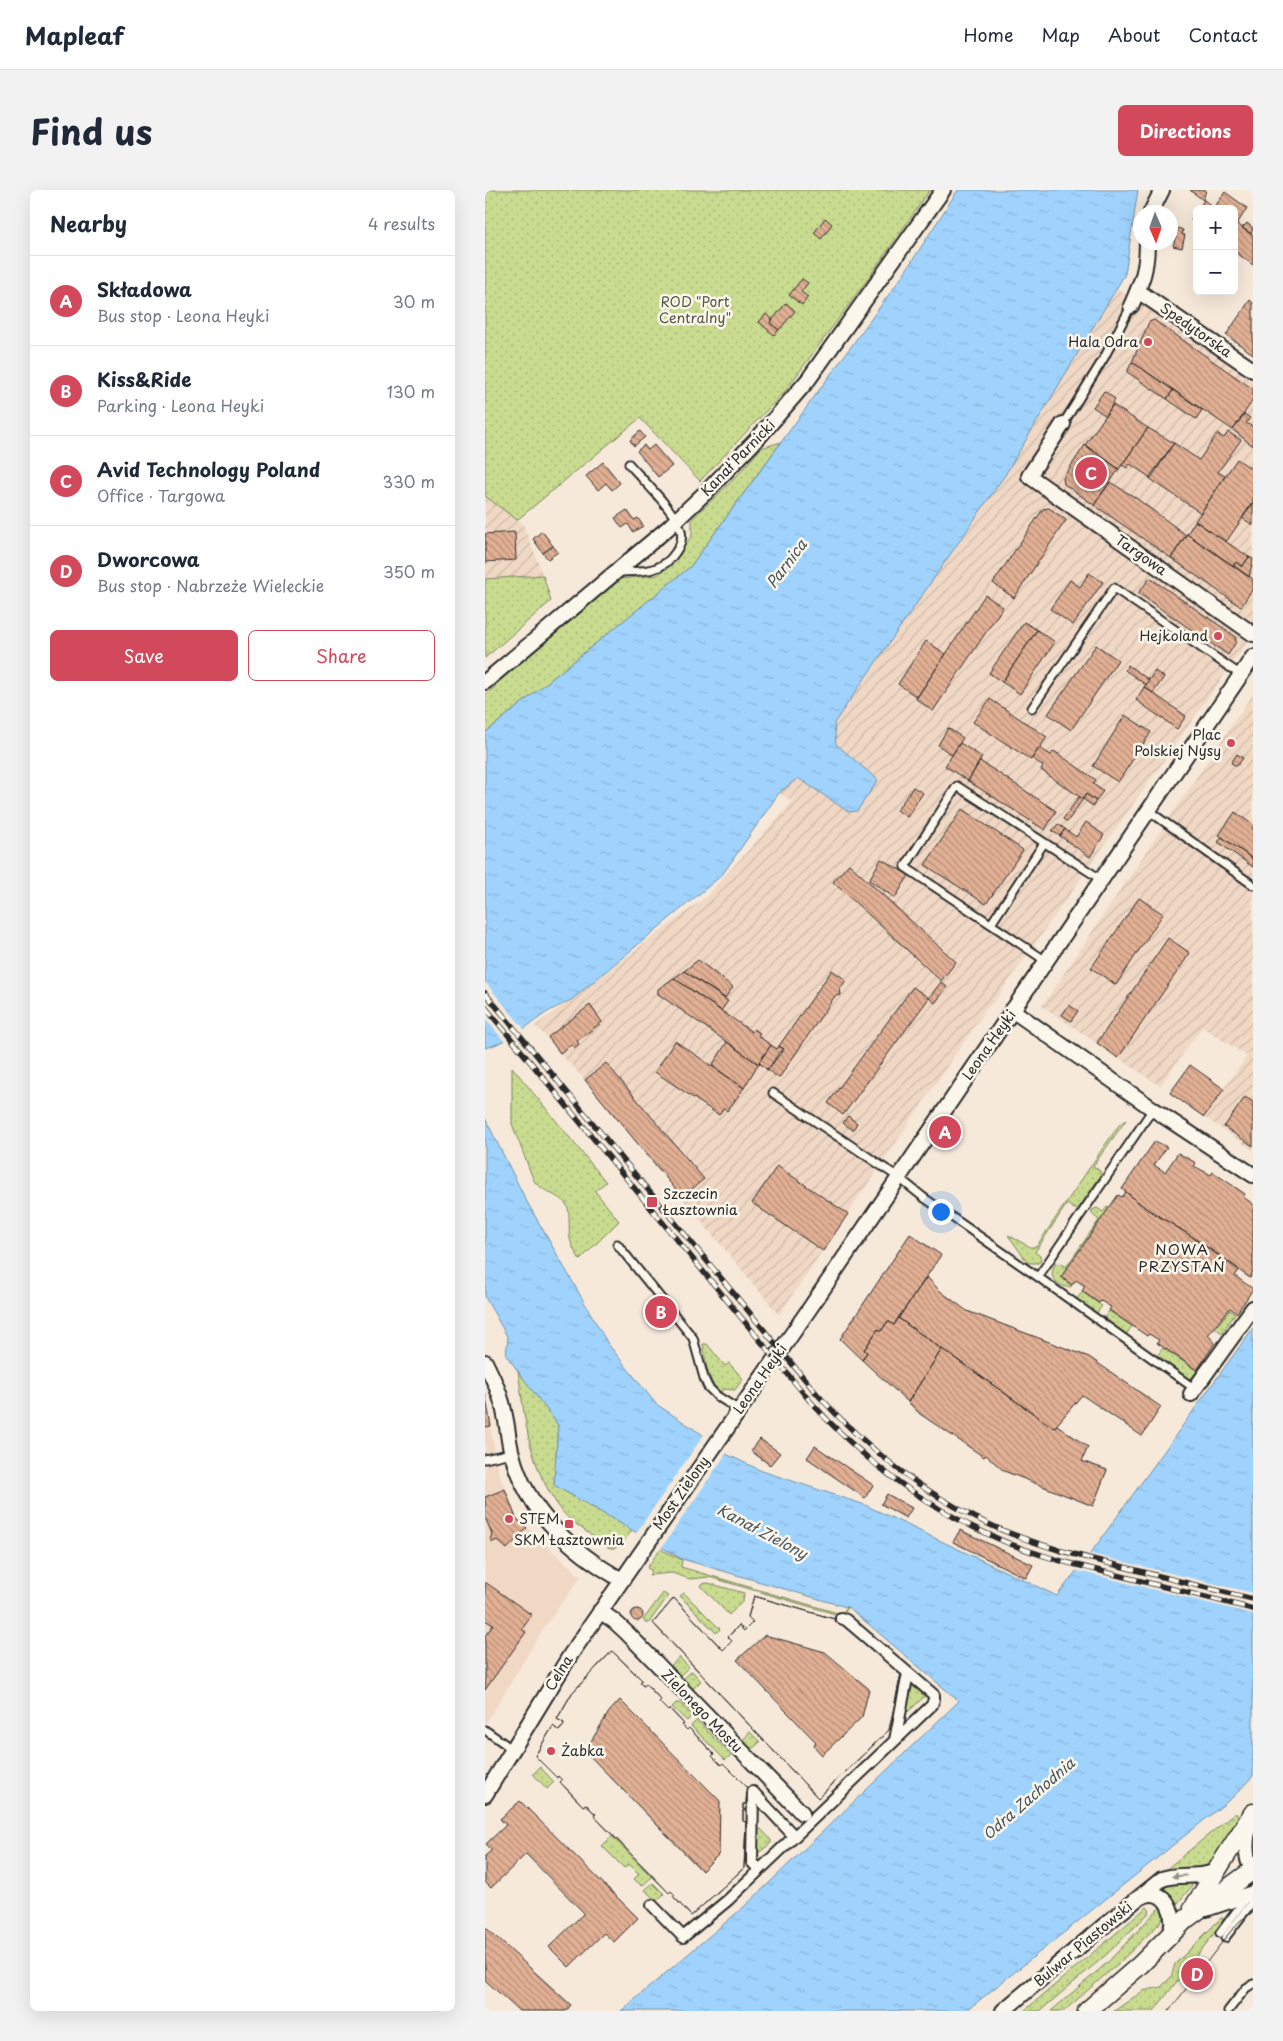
<!DOCTYPE html>
<meta charset="utf-8">
<style>
:root{--surface:#fff;--page:#f2f2f3;--text:#1f2937;--muted:#747a83;--line:#e0e1e3;--accent:#d1495b}
body{margin:0;font-family:"Playpen Sans",sans-serif;background:var(--page);color:var(--text)}
.controls{position:absolute;right:15px;top:15px;display:grid;overflow:hidden;border-radius:8px;box-shadow:0 5px 20px #0002}
.controls button{width:45px;height:45px;display:grid;place-items:center;padding:0;border:0;border-bottom:1px solid var(--line);background:var(--surface);color:var(--text);font:25px sans-serif}
.compass{position:absolute;left:648px;top:15px;width:45px;height:45px;border-radius:50%;background:var(--surface);box-shadow:0 5px 20px #0002;rotate:178deg}
.you{position:absolute;left:455px;top:1021px;width:18px;height:18px;margin:-12px;border:4px solid #fff;border-radius:50%;background:#1a73e8;box-shadow:0 0 0 8px #1a73e833}
.badge{display:grid;place-items:center;width:32px;height:32px;border-radius:50%;background:var(--accent);color:#fff;font-size:16px;font-weight:700}
.pin{position:absolute;translate:-50% -50%;border:2px solid #fff;box-shadow:0 1px 5px #0006}
.list{margin:0;padding:0;list-style:none}
h2{display:flex;justify-content:space-between;align-items:center;height:65px;margin:0;padding:0 20px;font-size:21px}
h2 small{font-size:16px;font-weight:400;color:var(--muted)}
.list li{display:grid;grid-template-columns:32px 1fr auto;gap:15px;align-items:center;box-sizing:border-box;height:90px;padding:0 20px;border-top:1px solid var(--line)}
.list b{display:block;font-size:19px;white-space:nowrap}
.list p{margin:0;font-size:16px;white-space:nowrap;color:var(--muted)}
.list em{font-size:16px;font-style:normal;color:var(--muted)}
.actions{display:flex;gap:10px;padding:15px 20px}
.actions a{flex:1;padding:11px 0;border:1px solid var(--accent);border-radius:8px;text-align:center;font-size:18px;color:var(--accent)}
.actions .main{background:var(--accent);color:#fff}
.map{position:relative;flex:none;width:768px;height:1821px;overflow:hidden;border-radius:8px}
header{display:flex;align-items:center;gap:30px;box-sizing:border-box;height:70px;padding:0 25px;background:var(--surface);border-bottom:1px solid var(--line)}
header strong{font-size:24px}
nav{display:flex;gap:28px;margin-inline-start:auto;font-size:18px}
.intro{display:flex;align-items:center;justify-content:space-between;box-sizing:border-box;height:120px;padding:0 30px}
h1{margin:0;font-size:35px}
.button{padding:12px 22px;border-radius:8px;background:var(--accent);color:#fff;font-size:18px;font-weight:700}
main{display:flex;gap:30px;padding:0 30px}
aside{flex:1;background:var(--surface);border-radius:8px;box-shadow:0 5px 20px #0002}
.map>svg:first-child{display:block}
.built{fill:#f0d8c5}
.industrial{fill:url(#industrial-furrows)}
.green{fill:url(#green-dots);stroke:#7a835d}
.water{fill:url(#water-ripples);stroke:#7190a9}
.pier{fill:#f6e9da}
.building{fill:url(#building-back-hatch);stroke:#2b2b2b;fill-rule:evenodd}
.lines{fill:none;stroke-linecap:round;stroke-linejoin:round}
.service-casing{stroke:#2b2b2b;stroke-width:11}
.pedestrian-casing{stroke:#2b2b2b;stroke-width:14}
.minor-casing{stroke:#2b2b2b;stroke-width:18}
.tertiary-casing{stroke:#2b2b2b;stroke-width:21}
.service{stroke:#fbf7ec;stroke-width:7}
.pedestrian{stroke:#fbf7ec;stroke-width:10}
.minor{stroke:#fbf7ec;stroke-width:14}
.tertiary{stroke:#fbf7ec;stroke-width:18}
.tram{stroke:#2b2b2b;stroke-width:1}
.rail-casing{stroke:#2b2b2b;stroke-width:5.5}
.rail{stroke:#fbf7ec;stroke-width:4;stroke-dasharray:11;stroke-linecap:butt}
.oneway{fill:#93918c}
.poi-dot{fill:#d1495b;stroke:#fbf7ec;stroke-width:2}
.labels{text-anchor:middle;stroke-width:5;stroke-linejoin:round;paint-order:stroke}
.park-label{font-size:14px;fill:#525744;stroke:#fbf7ec}
.street-label{font-size:14px;fill:#2b2b2b;stroke:#fbf7ec}
.poi-label{font-size:14px;fill:#2b2b2b;stroke:#fbf7ec;text-anchor:end}
.water-label{font-size:15px;font-style:italic;fill:#485560;stroke:#fbf7ec}
.neighbourhood-label{font-size:15px;letter-spacing:1px;fill:#2b2b2b;stroke:#fbf7ec}
</style>
<header>
<strong>Mapleaf</strong>
<nav><a>Home</a><a>Map</a><a>About</a><a>Contact</a></nav>
</header>
<div class="intro"><h1>Find us</h1><a class="button">Directions</a></div>
<main>
<aside>
<h2>Nearby<small>4 results</small></h2>
<ul class="list">
<li><span class="badge">A</span><div><b>Składowa</b><p>Bus stop · Leona Heyki</p></div><em>30 m</em></li>
<li><span class="badge">B</span><div><b>Kiss&amp;Ride</b><p>Parking · Leona Heyki</p></div><em>130 m</em></li>
<li><span class="badge">C</span><div><b>Avid Technology Poland</b><p>Office · Targowa</p></div><em>330 m</em></li>
<li><span class="badge">D</span><div><b>Dworcowa</b><p>Bus stop · Nabrzeże Wieleckie</p></div><em>350 m</em></li>
</ul>
<div class="actions"><a class="main">Save</a><a>Share</a></div>
</aside>
<div class="map">
<svg width="768" height="1821" viewBox="0 0 768 1821">
<defs>
<pattern id="industrial-furrows" width="10" height="10" patternUnits="userSpaceOnUse" patternTransform="scale(1.25)"><rect width="10" height="10" fill="#f0d8c5"/><path d="M-1 1l2-2M0 10L10 0M9 11l2-2" fill="none" stroke="#cebaa9"/></pattern>
<pattern id="green-dots" width="8" height="8" patternUnits="userSpaceOnUse" patternTransform="scale(1.25)"><rect width="8" height="8" fill="#c8db8f"/><path d="M2 2h.1M6 6h.1" fill="none" stroke="#acbc7c" stroke-width="1.8" stroke-linecap="round"/></pattern>
<pattern id="water-ripples" width="26" height="14" patternUnits="userSpaceOnUse" patternTransform="scale(1.25)"><rect width="26" height="14" fill="#9fd3fd"/><path d="M2 4q2-2 4 0t4 0M15 11q2-2 4 0t4 0" fill="none" stroke="#89b5d9"/></pattern>
<pattern id="building-back-hatch" width="6" height="6" patternUnits="userSpaceOnUse" patternTransform="scale(1.25)"><rect width="6" height="6" fill="#e2b094"/><path d="M-1 5l2 2M0 0l6 6M5-1l2 2" fill="none" stroke="#b78f79"/></pattern>
</defs>
<rect width="100%" height="100%" fill="#f6e9da"/>
<filter id="ink" filterUnits="userSpaceOnUse"><feTurbulence type="fractalNoise" baseFrequency=".02" numOctaves="2"/><feDisplacementMap in="SourceGraphic" scale="10" xChannelSelector="R" yChannelSelector="G"/><feConvolveMatrix kernelMatrix="1 2 1 2 8 2 1 2 1" color-interpolation-filters="sRGB"/></filter>
<g filter="url(#ink)">
<path class="built" d="M0,1209L14,1284L32,1328L96,1387L60,1436L0,1535Z"/>
<path class="industrial" d="M632,98L768,192V444L509,812L502,818L294,1125L91,880L75,864L56,841L50,836L221,707L307,612L294,603L313,587L364,622L393,590L351,554L349,533L520,285Z
M0,306L38,334L58,385L0,389Z
M768,504V960L719,927L762,866L717,837L675,896L557,816Z"/>
<path class="green" d="M0,0H445L382,90L301,200L215,291L155,228L32,330L0,306Z
M296,252L205,377L0,543V505L11,496L9,494L134,389L173,385L192,368L207,345V329L250,288L276,258Z
M58,385L66,411L0,468V389Z
M27,877L121,992L110,1001L134,1031L95,1070C91,1063 87,1057 85,1049C83,1040 86,1019 81,1014C72,1004 58,1002 49,991L27,934Z
M641,930L608,976L615,981L616,985L593,1019H589L582,1014L550,1062L555,1066L556,1071L553,1073H543L523,1045L545,1057H551L620,955L635,934Z
M622,1017L624,1018L576,1087L587,1096C578,1099 570,1093 567,1085L569,1075L574,1073L581,1077L614,1030L607,1024V1020L612,1018L618,1022Z
M597,1102L617,1116L611,1124L591,1110Z
M745,1120L750,1124L737,1143L730,1138Z
M624,1121L647,1136L641,1145L618,1129Z
M218,1154H222L240,1176L244,1173L258,1189L250,1200L238,1199L236,1202C221,1192 221,1170 218,1154Z
M678,1158L712,1181L705,1190L672,1166Z
M33,1180L73,1235L69,1295L147,1340C132,1362 128,1364 107,1346C97,1338 85,1331 77,1321C44,1278 40,1232 33,1180Z
M175,1359L197,1370L196,1377L356,1424L362,1417L363,1418L357,1426L224,1387L205,1389L187,1383L164,1385L167,1381L162,1378Z
M223,1393L259,1403L258,1411L244,1425L216,1396L217,1394Z
M178,1403L183,1406L163,1434L158,1430Z
M199,1403L235,1439L231,1443L195,1406Z
M194,1467L204,1477L193,1487L184,1478Z
M207,1481L216,1491L206,1501L196,1491Z
M426,1497H429L440,1506L423,1522L421,1520Z
M191,1513H195L207,1525L202,1531L187,1517Z
M212,1530L246,1565L240,1570L206,1536Z
M265,1542L275,1552L265,1561L256,1552Z
M55,1577L69,1592L62,1599L48,1584Z
M749,1624H752L753,1626C745,1644 735,1666 720,1678L679,1681Z
M276,1639L286,1650V1653L275,1662L271,1660V1640Z
M127,1646L167,1687L157,1696L149,1689L154,1684L144,1674L139,1678L117,1656Z
M706,1692L707,1696L692,1714H689L680,1702V1696L683,1693Z
M168,1693L179,1704L171,1711L160,1700Z
M676,1716L678,1727L674,1734L635,1772L579,1821H566L623,1772Z
M662,1717L665,1721L663,1724L622,1764L555,1821H539Z
M736,1728H738V1732L669,1821H629L658,1801L676,1797L686,1787L690,1774Z"/>
<path class="water" d="M473,0H653L640,84L520,285L349,533L351,554L393,590L372,621L364,622L313,588L294,603L237,685L86,810C77,815 66,819 58,825C41,837 21,853 0,858V543L205,377L416,88Z
M0,928L42,1012L123,1154L171,1214L218,1245L241,1264L277,1281L380,1315L572,1406L613,1353L768,1138V1586L748,1607L481,1821H136L261,1715L474,1511L362,1416L361,1417L197,1369L69,1295L73,1235L21,1165L23,1148L0,1107Z"/>
<path class="pier" d="M0,792L40,840L20,852L0,828Z
M220,1243L243,1261L175,1360L150,1345Z
M602,1363L768,1403V1424L589,1380Z"/>
<path class="building" d="M705,0H721L718,10Z
M740,2L762,18L752,34L749,32V19L729,18Z
M719,10L729,18L731,19H713Z
M712,21V34L706,30Z
M340,28L347,34L336,49L329,43Z
M749,32L768,45V75L749,61Z
M762,33L768,38L766,44L757,38Z
M693,38L698,40L697,44L700,45L697,58L688,56Z
M317,89L323,93L316,102L323,107L317,115L304,105Z
M765,110L768,113V164L741,145Z
M301,113L310,121L294,140L285,133Z
M281,124L287,129L285,133L294,140L289,145L274,132Z
M669,130L768,199V210L748,240L647,172L664,132Z
M647,172L688,200L682,209L642,182Z
M688,200L717,220L711,229L682,209Z
M619,201L630,209L621,226L608,217Z
M628,215L663,238L634,279L600,255Z
M759,224L765,228L761,233L768,237V256L748,240Z
M663,238L689,253L666,288L645,274L642,278L637,275Z
M155,241L160,247L149,256L145,250Z
M743,242L756,250L733,282L740,286L716,323L664,288L689,253L714,270L732,244L739,248Z
M159,255L163,260L169,255L187,276L173,287L152,261Z
M600,255L634,279L609,315L579,294L578,288Z
M752,269L768,280V313L741,352L710,331Z
M118,272L135,293L127,300L121,293L113,300L101,286Z
M625,292L651,308L701,345L686,368L609,315Z
M767,313H768V335L757,328Z
M564,318L581,330L529,408L508,393L558,319Z
M142,320L149,330L153,328L158,336L148,342L143,334L137,338L130,328Z
M710,331L764,367L757,377L751,372L748,376L702,344Z
M57,341L68,356L58,363L48,349Z
M30,342L31,370L0,372V344Z
M702,344L768,389V398L756,417L686,368Z
M68,356L73,362L63,369L58,363Z
M764,367L768,369L764,387L748,376L751,372L757,377Z
M604,383L618,392L588,435L565,419L585,390L595,397Z
M665,388L750,446L751,452L743,465L653,403Z
M500,405L518,417L448,521L431,509Z
M539,432L552,440L517,492L504,483Z
M552,440L570,452L535,504L517,492Z
M441,451L461,464L432,507L413,494Z
M611,455L633,470L586,540L563,524Z
M643,475L664,490L661,495L640,480Z
M670,481L679,487L668,503L659,497Z
M659,497L701,526L692,539L651,510Z
M505,509L562,547L546,570L488,532Z
M640,525L666,542L633,592L608,576Z
M463,538L478,548L467,565L453,555Z
M475,553L497,567L483,591L460,576Z
M554,558L566,565L569,561L611,590L608,594L618,601L611,611L601,604L598,609L556,580L558,576L547,568Z
M752,564L758,568L752,576L746,573Z
M495,571L571,621L560,640L483,591Z
M428,597L438,603L422,627L412,620Z
M601,604L611,611L608,616L598,609Z
M594,607L598,609L582,632L578,629Z
M477,619L538,660L501,714L440,675Z
M750,622L768,635V669L734,645Z
M601,632L619,645L605,667L575,646L580,639L591,647Z
M573,634L580,639L575,646L567,641Z
M737,647L768,669V677L733,652Z
M396,669L424,685L410,708L384,690Z
M364,674L471,772L456,791L348,692Z
M654,708L678,724L631,795L606,778Z
M683,748L705,763L633,868L612,853Z
M213,770L248,797L240,808L199,781Z
M347,780L361,790L355,799L356,805L350,806L294,888L281,879L284,878L295,861L296,862L299,859L294,856Z
M199,781L243,811L236,821L189,788Z
M189,788L267,842L269,839L275,843L273,846L286,855L274,872L275,875L173,804V799Z
M456,792L462,797L450,813L444,808Z
M428,797L444,808L358,925L343,913Z
M105,815L117,832L92,851L94,854L89,858L86,855L75,863L63,847Z
M584,815L593,821L586,831L577,825Z
M190,851L259,898L242,921L239,918L234,925L170,882Z
M242,852L273,874L259,898L227,876Z
M286,855L292,859L294,856L299,859L284,878L281,879L274,872Z
M121,873L219,989L197,1007L100,890Z
M705,875L739,899L719,927L685,903Z
M760,907L768,912V956L739,937Z
M363,926L372,933L368,940L358,933Z
M670,951L682,957L669,975L680,982L693,963L711,973L709,976L726,985L728,982L760,1004L758,1007L768,1014V1081L765,1088L700,1042L662,1019L637,999Z
M292,976L363,1024L338,1061L267,1013Z
M641,1002L662,1019L700,1042L750,1076L754,1080L750,1086L768,1099L752,1123L745,1118L723,1145L730,1153L712,1180L672,1153L674,1150L664,1144L662,1146L624,1120L626,1117L616,1111L614,1113L597,1101L600,1096L591,1090L587,1095L576,1087L633,1005L637,1007Z
M425,1044L456,1065L409,1135L403,1131L396,1141L393,1139L379,1160L382,1162L377,1170L355,1149Z
M442,1087L455,1101L482,1121L604,1167L676,1217L657,1246L597,1205L569,1238L413,1128Z
M413,1128L457,1159L423,1212L377,1170L382,1162L379,1160L393,1139L396,1141L403,1131L409,1135Z
M457,1159L569,1238L572,1235L603,1257L597,1271L622,1280L608,1316L519,1281L501,1265L499,1267L435,1224L423,1212Z
M0,1203L6,1236L0,1237Z
M275,1249L295,1263L285,1275L266,1261Z
M330,1256L388,1295L380,1308L322,1268Z
M20,1299L31,1328L42,1338L22,1359L12,1350L8,1352L5,1350L7,1344L0,1327V1307Z
M402,1304L427,1318L421,1328L396,1314Z
M475,1340L548,1375L541,1388L468,1352Z
M0,1392L47,1425L37,1439L41,1442L0,1500V1446L8,1435L0,1430Z
M269,1406L353,1430L416,1484L404,1540L333,1608L168,1433L189,1408L238,1460L247,1451L243,1447L254,1435L259,1441L268,1432L263,1427ZM280,1445L340,1462L384,1499L377,1527L337,1565L328,1555L331,1552L252,1470Z
M269,1406L353,1430L416,1484L404,1540L333,1608L168,1433L189,1408L238,1460L247,1451L243,1447L254,1435L259,1441L268,1432L263,1427Z
M146 1425a6 6 0 1 1 12 0a6 6 0 1 1-12 0Z
M127,1461L157,1490L155,1492L157,1495L159,1496L161,1494L176,1510L174,1512L183,1521L185,1519L199,1534L197,1535L202,1540L204,1538L229,1564L227,1566L236,1575L238,1573L262,1597L261,1614H258V1619L261,1620H258V1631L261,1632L259,1678L206,1726L188,1706L190,1705L186,1701L184,1703L109,1626L111,1624L107,1621L101,1614L98,1616L75,1592L77,1590L73,1586L72,1588L50,1566L68,1536L74,1541L78,1536L79,1533L72,1529L87,1503ZM135,1510L235,1611L234,1664L217,1681L100,1561L124,1522Z
M127,1461L157,1490L155,1492L157,1495L159,1496L161,1494L176,1510L174,1512L183,1521L185,1519L199,1534L197,1535L202,1540L204,1538L229,1564L227,1566L236,1575L238,1573L262,1597L261,1614H258V1619L261,1620H258V1631L261,1632L259,1678L206,1726L188,1706L190,1705L186,1701L184,1703L109,1626L111,1624L107,1621L101,1614L98,1616L75,1592L77,1590L73,1586L72,1588L50,1566L68,1536L74,1541L78,1536L79,1533L72,1529L87,1503Z
M35,1611L153,1728L129,1752L119,1743L84,1777L64,1757L99,1723L41,1664L6,1698L0,1692V1666L7,1660L1,1654L21,1635L15,1629Z
M0,1737L86,1815L81,1821H34L0,1790Z"/>
<g class="lines">
<g class="service-casing">
<path id="service" d="M578,234L619,168L646,116
M134,382C156,381 177,383 190,363C195,356 198,350 196,341C192,323 157,289 144,274
M547,518L629,398L756,485
M664,621L768,695
M506,734L559,653
M561,771L420,677L472,596L617,690
M288,903L413,987L438,1007L553,1087L668,919
M132,1054L208,1148L219,1188L223,1197L232,1206L254,1220
M553,1087L710,1199
M0,1269L26,1263
M0,1540L27,1559
M735,1743L762,1707
M740,1748L768,1711
M743,1821L761,1798L768,1794"/>
</g>
<g class="pedestrian-casing">
<path id="pedestrian" d="M410,1550L423,1483
M274,1679L267,1672L268,1602L309,1646
M167,1715L198,1747L243,1710L447,1515L449,1509V1505L361,1430L356,1428"/>
</g>
<g class="minor-casing">
<path id="minor" d="M666,22L677,0
M653,101L768,180
M646,116C657,91 662,80 662,52
M578,234L544,286L768,444
M0,492L183,338L223,300L273,248L323,190L458,0
M527,820L668,919L768,985
M0,1172C9,1190 17,1207 20,1226C23,1238 23,1251 27,1264C41,1320 87,1362 137,1390
M706,1204L768,1118
M115,1421L129,1431L142,1443L317,1623
M0,1605L86,1464L325,1118L768,467
M766,1632C760,1649 759,1666 768,1682
M656,1707C680,1694 695,1727 683,1746
M721,1719L768,1703
M518,1821L621,1734L677,1689C696,1682 720,1691 735,1677"/>
</g>
<g class="tertiary-casing">
<path id="tertiary" d="M708,1718L768,1623
M602,1821L655,1775L701,1729L768,1680"/>
</g>
<use href="#service" class="service"/>
<use href="#pedestrian" class="pedestrian"/>
<use href="#minor" class="minor"/>
<use href="#tertiary" class="tertiary"/>
<path class="tram" d="M684,1821L745,1742L756,1730L768,1722"/>
<g class="rail-casing">
<path id="rail" d="M0,803L332,1204C380,1257 435,1301 499,1332C545,1354 594,1366 643,1378C685,1389 726,1399 768,1409
M0,817L325,1211C378,1271 443,1319 516,1350C555,1367 595,1376 636,1386C680,1397 724,1408 768,1419"/>
</g>
<use href="#rail" class="rail"/>
</g>
<defs><path id="oneway-solid" d="M-6-.8H1V-3.2L6.5 0L1 3.2V.8H-6Z" transform="scale(1.25)"/></defs>
<use class="oneway" href="#oneway-solid" transform="translate(694 1686) rotate(176)"/>
</g>
<g class="poi-dot">
<circle cx="663" cy="152" r="5"/>
<circle cx="733" cy="446" r="5"/>
<circle cx="746" cy="553" r="5"/>
<rect x="161" y="1006" width="12" height="12" rx="2.5"/>
<circle cx="24" cy="1329" r="5"/>
<rect x="79" y="1329" width="10" height="10" rx="2.5"/>
<circle cx="66" cy="1561" r="5"/>
</g>
<g class="labels">
<g class="park-label">
<text x="210" y="117">ROD "Port<tspan x="210" dy="16">Centralny"</tspan></text>
</g>
<g class="street-label">
<text transform="translate(711 140) rotate(35)" y="5">Spedytorska</text>
<text transform="translate(253 268) rotate(-46)" y="5">Kanał Parnicki</text>
<text transform="translate(656 365) rotate(35)" y="5">Targowa</text>
<text transform="translate(504 855) rotate(-55)" y="5">Leona Heyki</text>
<text transform="translate(275 1189) rotate(-55)" y="5">Leona Heyki</text>
<text transform="translate(196 1303) rotate(-55)" y="5">Most Zielony</text>
<text transform="translate(74 1483) rotate(-58)" y="5">Celna</text>
<text transform="translate(217 1521) rotate(46)" y="5">Zielonego Mostu</text>
<text transform="translate(598 1754) rotate(-40)" y="5">Bulwar Piastowski</text>
</g>
<g class="poi-label">
<text x="653" y="157">Hala Odra</text>
<text x="723" y="451">Hejkoland</text>
<text x="736" y="550">Plac<tspan x="736" dy="16">Polskiej Nysy</tspan></text>
<text x="178" y="1009" text-anchor="start">Szczecin<tspan x="178" dy="16">Łasztownia</tspan></text>
<text x="34" y="1334" text-anchor="start">STEM</text>
<text x="84" y="1355" text-anchor="middle">SKM Łasztownia</text>
<text x="76" y="1566" text-anchor="start">Żabka</text>
</g>
<g class="water-label">
<text transform="translate(302 374) rotate(-53)" y="5">Parnica</text>
<text transform="translate(277 1342) rotate(28)" y="5">Kanał Zielony</text>
<text transform="translate(544 1609) rotate(-41)" y="5">Odra Zachodnia</text>
</g>
<g class="neighbourhood-label">
<text x="697" y="1065">NOWA<tspan x="697" dy="17">PRZYSTAŃ</tspan></text>
</g>
</g>
</svg>
<div class="controls">
<button>+</button>
<button>−</button>
</div>
<svg class="compass" viewBox="-18 -18 36 36"><path d="M0-13l5 13h-10z" fill="#e53935"/><path d="M0 13l5-13h-10z" fill="#747a83"/></svg>
<div class="you"></div>
<div class="pin badge" style="left:460px;top:942px">A</div>
<div class="pin badge" style="left:176px;top:1122px">B</div>
<div class="pin badge" style="left:606px;top:283px">C</div>
<div class="pin badge" style="left:712px;top:1784px">D</div>
</div>
</main>
